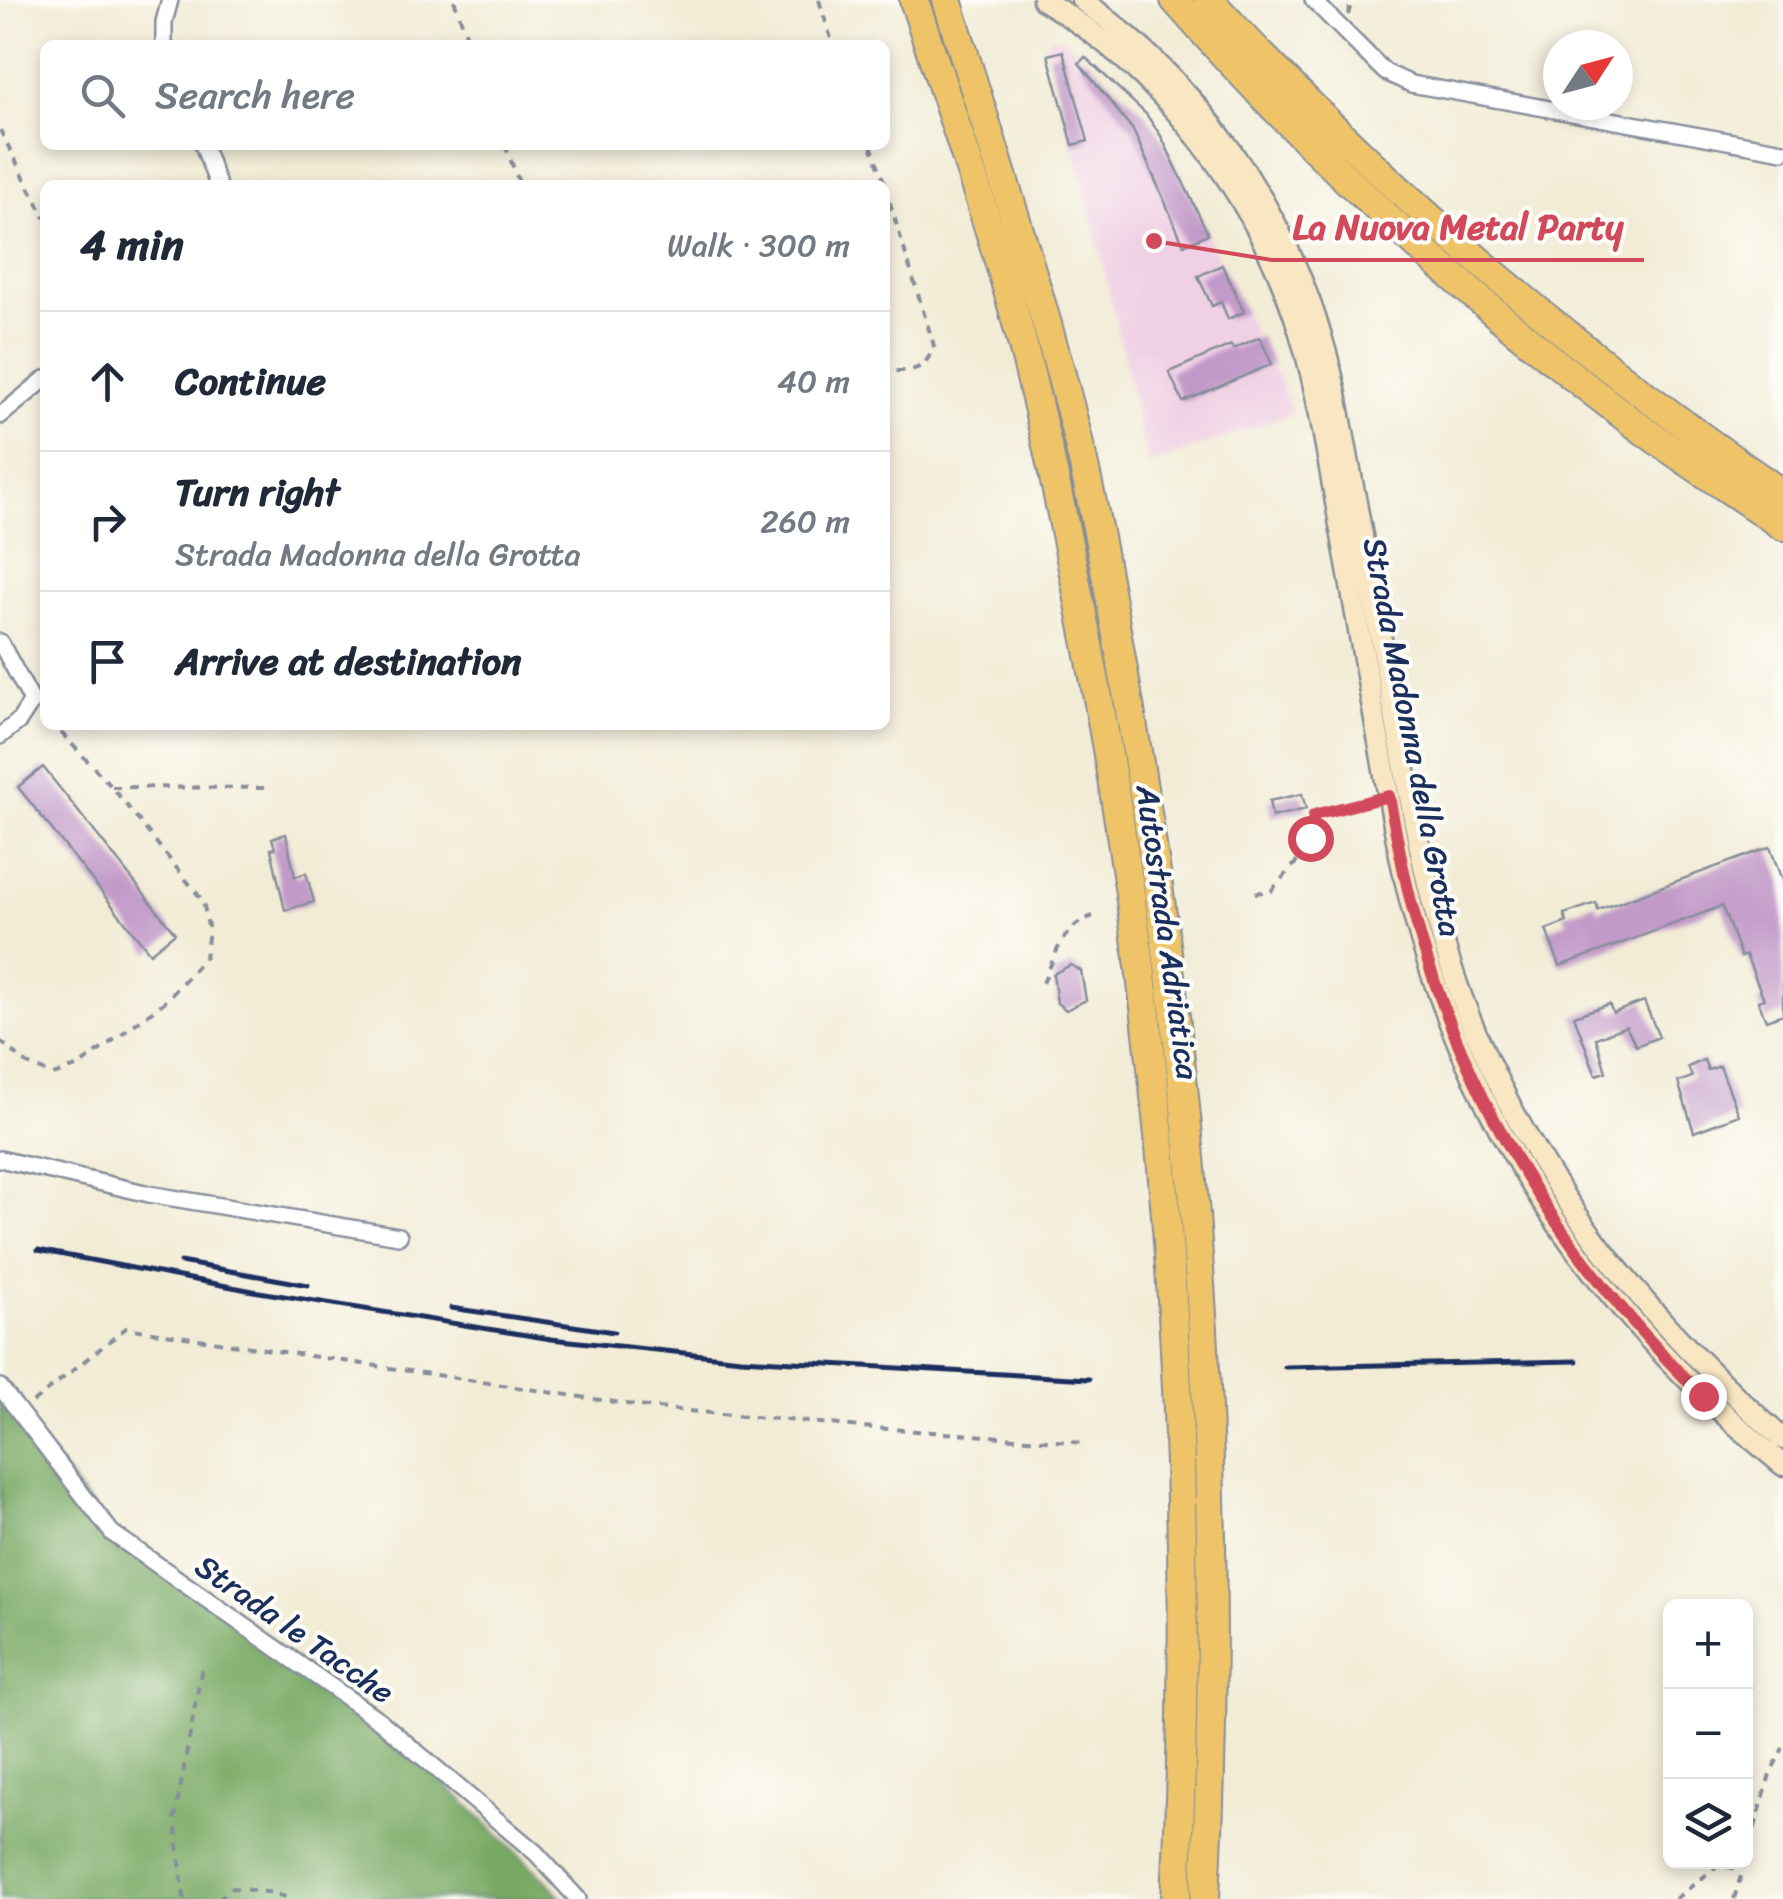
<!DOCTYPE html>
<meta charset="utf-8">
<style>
:root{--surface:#fff;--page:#f6f6f7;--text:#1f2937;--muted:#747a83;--line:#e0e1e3}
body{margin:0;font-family:Sriracha,sans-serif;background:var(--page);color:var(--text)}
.controls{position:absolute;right:30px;bottom:30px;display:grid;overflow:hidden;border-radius:15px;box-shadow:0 5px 15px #0003}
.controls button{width:90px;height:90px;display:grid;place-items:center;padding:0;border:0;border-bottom:2px solid var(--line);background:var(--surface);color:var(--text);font:50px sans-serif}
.compass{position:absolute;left:1543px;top:30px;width:90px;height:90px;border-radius:50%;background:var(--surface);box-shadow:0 5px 15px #0003;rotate:54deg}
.stop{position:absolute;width:30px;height:30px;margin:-22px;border:8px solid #d1495b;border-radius:50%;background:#fff}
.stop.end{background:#d1495b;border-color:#fff;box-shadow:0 2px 10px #0008}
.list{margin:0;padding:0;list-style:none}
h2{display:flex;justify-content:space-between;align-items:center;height:130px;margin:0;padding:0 40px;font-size:42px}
h2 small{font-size:32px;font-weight:400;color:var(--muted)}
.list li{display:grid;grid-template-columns:65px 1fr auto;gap:30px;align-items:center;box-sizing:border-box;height:140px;padding:0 40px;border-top:2px solid var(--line)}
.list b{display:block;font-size:38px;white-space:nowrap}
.list p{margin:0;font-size:32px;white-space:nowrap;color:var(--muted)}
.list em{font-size:32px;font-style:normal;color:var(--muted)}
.icon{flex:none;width:55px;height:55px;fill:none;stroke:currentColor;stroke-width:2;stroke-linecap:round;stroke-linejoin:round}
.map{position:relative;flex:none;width:1783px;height:1899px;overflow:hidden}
.search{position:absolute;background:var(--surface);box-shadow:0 5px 15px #0003;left:40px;top:40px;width:850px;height:110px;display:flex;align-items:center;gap:25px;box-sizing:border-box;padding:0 35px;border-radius:15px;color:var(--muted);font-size:38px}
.panel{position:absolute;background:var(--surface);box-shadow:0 5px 15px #0003;left:40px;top:180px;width:850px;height:550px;border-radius:15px}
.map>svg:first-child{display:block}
.built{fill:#f0d0e4}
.forest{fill:#78a964;stroke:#4a6c61;stroke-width:2.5}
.building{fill:#c29ac9}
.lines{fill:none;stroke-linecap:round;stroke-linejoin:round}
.street-casing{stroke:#868e9a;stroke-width:20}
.secondary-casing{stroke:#868e9a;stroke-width:25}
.highway-casing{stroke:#868e9a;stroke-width:32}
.path{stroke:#868e9a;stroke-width:4;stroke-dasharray:8 8;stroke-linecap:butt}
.street{stroke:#fff;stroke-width:15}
.secondary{stroke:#f9e7c3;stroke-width:20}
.highway{stroke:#efc469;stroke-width:28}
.rail{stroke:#1b2f5e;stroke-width:5}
.route{stroke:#d1495b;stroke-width:12}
.labels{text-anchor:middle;stroke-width:8;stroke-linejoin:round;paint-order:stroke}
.street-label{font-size:32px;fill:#1b2f5e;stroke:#fdfcf7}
.leader{fill:none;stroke:#d1495b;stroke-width:4}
.callout-dot{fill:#d1495b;stroke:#fdfcf7;stroke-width:4}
.callout-label{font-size:35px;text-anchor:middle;font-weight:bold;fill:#d1495b;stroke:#fdfcf7;stroke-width:8;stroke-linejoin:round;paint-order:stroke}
</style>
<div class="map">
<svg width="1783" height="1899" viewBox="0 0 1783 1899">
<rect width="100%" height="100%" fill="#fdfcf7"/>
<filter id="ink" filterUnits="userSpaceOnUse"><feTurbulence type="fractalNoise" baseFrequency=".01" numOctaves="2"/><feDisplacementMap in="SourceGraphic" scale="20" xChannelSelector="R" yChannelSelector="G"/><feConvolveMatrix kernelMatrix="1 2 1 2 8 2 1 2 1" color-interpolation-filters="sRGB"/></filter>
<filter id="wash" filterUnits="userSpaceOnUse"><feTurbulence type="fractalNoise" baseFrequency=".0048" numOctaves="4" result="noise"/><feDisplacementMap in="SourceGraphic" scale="40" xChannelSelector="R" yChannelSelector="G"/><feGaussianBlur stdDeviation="2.25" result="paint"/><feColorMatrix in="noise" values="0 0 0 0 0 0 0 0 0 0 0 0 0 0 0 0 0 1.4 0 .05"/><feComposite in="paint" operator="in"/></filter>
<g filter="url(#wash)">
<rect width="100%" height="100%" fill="#f2ecd6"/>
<path class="built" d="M1051,37L1062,38L1096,67L1146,114L1161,136L1256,338L1260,337L1293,413L1148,465L1092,217L1046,44Z"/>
<path class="forest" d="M0,1391L112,1533L380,1721L554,1888L561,1899H0Z"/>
<g id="blocks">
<path class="building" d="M1063,51L1088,141L1073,145L1048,55Z
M1085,57L1146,114L1161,136L1208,234L1184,245L1133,130L1079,63Z
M1222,265L1244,312L1228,319L1221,302L1212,306L1198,276Z
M1260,337L1272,364L1183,402L1169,372L1231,345L1233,349Z
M43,767L175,933L150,953L18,787Z
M1302,794L1306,809L1272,817L1269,801Z
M286,834L295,877L306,873L314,902L285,910L271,849L275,848L272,838Z
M1770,847L1783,883V1014L1766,1020L1758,1001L1764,999L1746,955L1741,957L1722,906L1560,966L1546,930L1567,922L1564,914L1596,903L1598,910Z
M1071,965L1081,971L1086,1000L1066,1010L1057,1003L1053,974Z
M1644,1001L1659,1037L1636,1046L1626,1026L1596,1038L1606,1072L1596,1075L1574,1016L1609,1004L1613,1013Z
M1704,1060L1708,1070L1720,1066L1739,1115L1694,1132L1678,1082L1692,1077L1688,1067Z"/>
</g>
</g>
<g filter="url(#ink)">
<use href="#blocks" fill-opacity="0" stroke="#868e9a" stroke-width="2.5"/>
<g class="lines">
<g class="street-casing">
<path id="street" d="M1313,0L1385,72L1411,84L1783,151
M164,45V22L170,0
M203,145L218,185
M0,416L45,379
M0,642L32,701L19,721L0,736
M0,1159L149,1194L399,1236
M0,1387L112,1533L380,1721L536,1853L578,1899"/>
</g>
<g class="secondary-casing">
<path id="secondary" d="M1043,0C1160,69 1250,187 1294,314C1314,373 1324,435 1335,497C1350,580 1365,664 1380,748C1392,813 1402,877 1421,940C1485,1153 1611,1325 1783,1465
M1082,0C1215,96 1302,235 1336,394C1356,501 1375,608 1395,715C1414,822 1432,930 1475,1031C1544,1195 1650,1323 1783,1439"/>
</g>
<g class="highway-casing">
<path id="highway" d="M914,0C947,101 983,202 1012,305C1043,417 1066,531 1088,645C1168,1057 1197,1480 1176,1899
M947,0C989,135 1034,271 1070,408C1099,520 1117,637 1137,751C1201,1130 1225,1515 1205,1899
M1175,0C1310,154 1464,295 1627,418C1677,456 1731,490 1783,526
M1209,0C1381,186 1573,352 1783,494"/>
</g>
<path class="path" d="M454,0L470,45
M819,0L833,45
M1348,15L1352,0
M0,130L45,218
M505,145L520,185
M871,145L885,185
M885,187L934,346C924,373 911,371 885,371
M112,787L271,788
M1255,893L1271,891L1301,857L1314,815L1370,801
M1043,983C1056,955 1061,927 1093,916
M0,1041L27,1064L53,1075L79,1066L167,1000L205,957L209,931L203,901L112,787L54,725
M33,1402L126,1328L647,1407L861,1427L1085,1443
M1746,1859L1770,1774L1783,1748
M184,1899L175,1818L202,1667
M218,1899L232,1888L267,1892L293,1899
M1675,1899L1719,1865L1742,1870
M1734,1899L1745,1862"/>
<use href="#street" class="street"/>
<use href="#secondary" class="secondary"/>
<use href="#highway" class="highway"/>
<path class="rail" d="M38,1250L253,1291L551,1339L741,1359L1089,1379
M180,1262L308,1285
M451,1308L614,1332
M1285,1367L1577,1361"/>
</g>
</g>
<g class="lines" filter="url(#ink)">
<path class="route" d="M1310,838L1314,815L1389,796C1398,844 1407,892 1421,939C1472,1114 1573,1269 1703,1396"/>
</g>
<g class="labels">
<g class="street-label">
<text transform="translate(1413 737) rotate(79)" y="11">Strada Madonna della Grotta</text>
<text transform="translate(1168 932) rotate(82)" y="11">Autostrada Adriatica</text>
<text transform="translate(295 1629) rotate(35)" y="11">Strada le Tacche</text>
</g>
</g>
<path class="leader" d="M1154 241L1272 260H1644"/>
<circle class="callout-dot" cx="1154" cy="241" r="10"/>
<g class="callout-label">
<text x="1458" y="239">La Nuova Metal Party</text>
</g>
</svg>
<div class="controls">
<button>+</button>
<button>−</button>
<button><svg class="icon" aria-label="layers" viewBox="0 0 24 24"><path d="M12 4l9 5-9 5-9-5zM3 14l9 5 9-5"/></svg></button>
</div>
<svg class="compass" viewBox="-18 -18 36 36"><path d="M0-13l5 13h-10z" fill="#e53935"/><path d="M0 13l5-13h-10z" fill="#747a83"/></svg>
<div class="stop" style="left:1310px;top:838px"></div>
<div class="stop end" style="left:1703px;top:1396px"></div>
<div class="search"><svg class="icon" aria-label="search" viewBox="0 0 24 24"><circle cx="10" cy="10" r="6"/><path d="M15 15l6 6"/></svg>Search here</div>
<section class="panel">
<h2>4 min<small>Walk · 300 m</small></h2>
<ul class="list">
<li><svg class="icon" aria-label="ahead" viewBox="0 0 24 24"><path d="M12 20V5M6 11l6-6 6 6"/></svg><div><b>Continue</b></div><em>40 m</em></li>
<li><svg class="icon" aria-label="right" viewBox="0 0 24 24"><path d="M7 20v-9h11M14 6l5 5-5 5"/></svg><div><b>Turn right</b><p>Strada Madonna della Grotta</p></div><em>260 m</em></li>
<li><svg class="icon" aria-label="arrive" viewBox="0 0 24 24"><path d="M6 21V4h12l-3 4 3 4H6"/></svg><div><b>Arrive at destination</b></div></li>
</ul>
</section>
</div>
